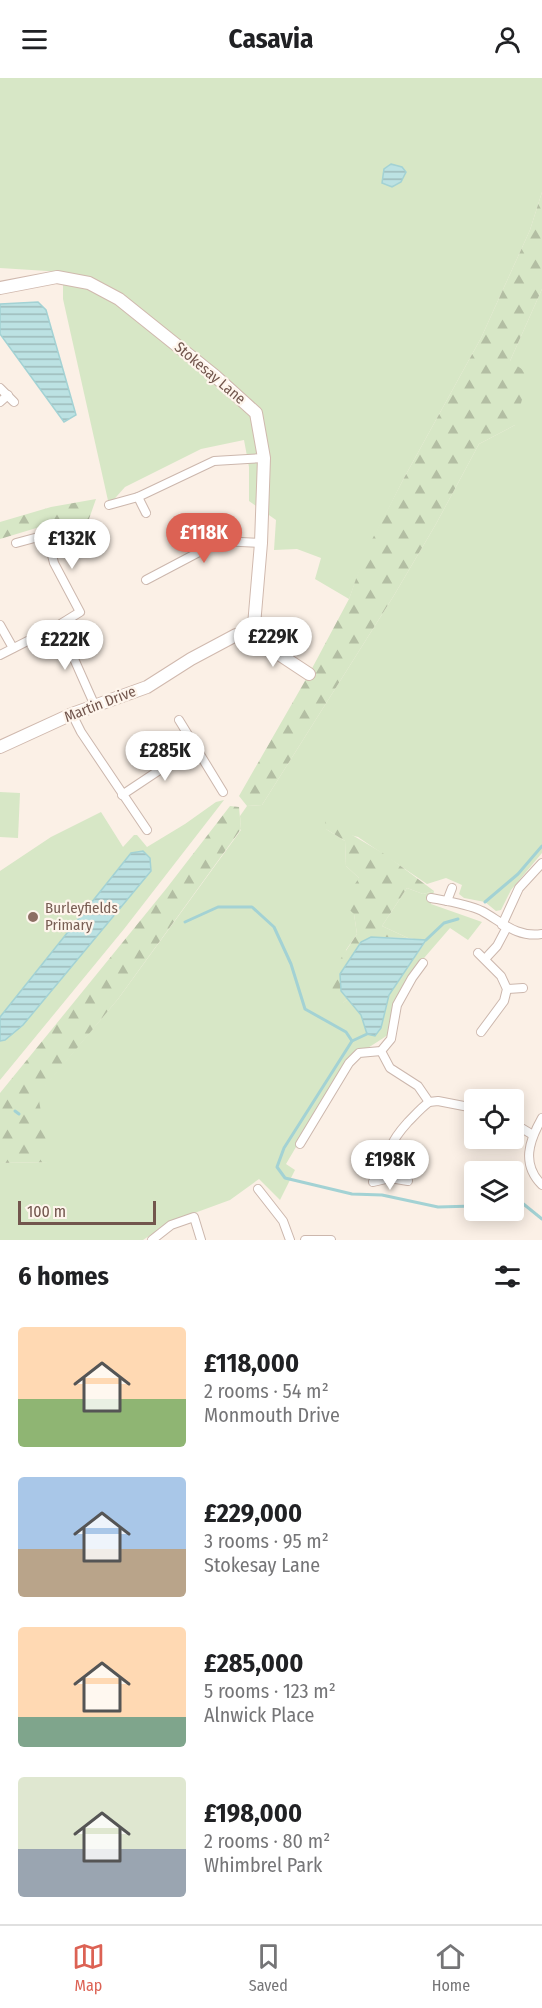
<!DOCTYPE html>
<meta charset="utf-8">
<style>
body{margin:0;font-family:"Fira Sans Condensed",sans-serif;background:#f6f6f6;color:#202124;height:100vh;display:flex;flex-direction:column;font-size:22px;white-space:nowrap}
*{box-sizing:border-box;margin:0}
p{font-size:20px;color:#757577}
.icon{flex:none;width:33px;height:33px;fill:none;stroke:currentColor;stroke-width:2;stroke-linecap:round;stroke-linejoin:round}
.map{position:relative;height:1162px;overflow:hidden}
.sheet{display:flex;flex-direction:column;background:#fff;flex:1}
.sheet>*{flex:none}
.tools{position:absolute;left:464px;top:1011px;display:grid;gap:12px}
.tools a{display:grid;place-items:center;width:60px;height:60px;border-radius:6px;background:#fff;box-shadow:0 3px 15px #0003;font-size:30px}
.scale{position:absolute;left:18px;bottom:15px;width:138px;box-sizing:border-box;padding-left:6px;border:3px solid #72564d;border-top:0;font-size:16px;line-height:21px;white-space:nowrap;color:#72564d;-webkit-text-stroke:4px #fef5ec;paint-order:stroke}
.price{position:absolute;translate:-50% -51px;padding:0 14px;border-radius:21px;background:#fff;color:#222;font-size:20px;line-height:39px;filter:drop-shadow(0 2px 3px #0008)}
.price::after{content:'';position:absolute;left:50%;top:36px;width:18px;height:14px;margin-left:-9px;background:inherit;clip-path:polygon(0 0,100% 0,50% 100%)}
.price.on{background:#dc6254;color:#fff}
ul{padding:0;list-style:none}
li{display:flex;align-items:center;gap:18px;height:150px;padding:0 18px}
li span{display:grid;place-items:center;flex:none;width:168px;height:120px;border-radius:6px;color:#555}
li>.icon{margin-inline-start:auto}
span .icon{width:72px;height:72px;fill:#fffc;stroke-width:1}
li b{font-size:26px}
h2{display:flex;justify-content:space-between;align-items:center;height:72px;padding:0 18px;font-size:26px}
header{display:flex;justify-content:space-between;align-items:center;height:78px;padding:0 18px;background:#fff;font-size:27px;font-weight:700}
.dock{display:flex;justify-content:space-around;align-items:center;height:84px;border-top:2px solid #e0e0e0;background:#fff;font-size:16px;color:#757577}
.dock a{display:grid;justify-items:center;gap:3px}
.dock .on{color:#dc6254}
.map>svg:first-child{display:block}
.green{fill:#d7e7c6}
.forest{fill:url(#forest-firs)}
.water{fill:url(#water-rules);stroke:#a3d2d4;stroke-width:1.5}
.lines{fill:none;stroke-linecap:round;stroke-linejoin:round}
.stream{stroke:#a3d2d4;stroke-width:3}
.street-casing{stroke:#ccb7ad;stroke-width:10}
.secondary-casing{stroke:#d0b9ae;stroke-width:14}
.street{stroke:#fff;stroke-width:8}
.secondary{stroke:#fff;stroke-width:12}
.education-dot{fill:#8d6e63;stroke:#fef5ec;stroke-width:2}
.labels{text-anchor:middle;stroke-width:4.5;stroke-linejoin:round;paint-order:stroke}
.street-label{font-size:15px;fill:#72564d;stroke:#fef5ec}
.education-label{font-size:15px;fill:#785e54;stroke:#fef5ec;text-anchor:start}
</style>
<header><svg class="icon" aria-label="menu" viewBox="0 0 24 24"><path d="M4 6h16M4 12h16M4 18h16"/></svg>Casavia<svg class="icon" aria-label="person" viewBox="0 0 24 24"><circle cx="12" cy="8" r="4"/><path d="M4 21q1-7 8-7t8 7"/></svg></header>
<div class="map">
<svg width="542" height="1162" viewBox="0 0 542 1162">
<defs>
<pattern id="forest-firs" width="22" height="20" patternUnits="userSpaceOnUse" patternTransform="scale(1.5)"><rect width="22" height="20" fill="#d7e7c6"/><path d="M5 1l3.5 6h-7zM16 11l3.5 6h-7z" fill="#b3bea3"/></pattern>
<pattern id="water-rules" width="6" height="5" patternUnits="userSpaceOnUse" patternTransform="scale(1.5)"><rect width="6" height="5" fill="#bce2e3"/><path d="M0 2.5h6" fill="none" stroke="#9dbaba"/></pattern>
</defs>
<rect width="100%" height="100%" fill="#fbf0e6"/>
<g class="green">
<polygon points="0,0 542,0 542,114 530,152 481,260 404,400 366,475 349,521 315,501 321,480 297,471 274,472 276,442 249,423 249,389 244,362 201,371 125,409 109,427 63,221 63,194 0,190"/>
<polygon points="542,211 542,775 511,812 501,832 496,833 485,824 464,820 459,816 462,807 446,800 427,806 358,759 326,751 345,763 346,788 359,800 354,836 357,856 346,872 343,925 348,921 361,937 367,956 381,950 389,917 426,863 408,860 382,848 407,810 423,816 434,813 431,826 482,844 468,862 450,850 418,887 393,926 388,957 346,984 286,1086 295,1092 280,1122 259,1101 230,1122 170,1144 143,1162 0,1162 0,1085 49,1084 37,1017 118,921 241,752 240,738 247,728 262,727 393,519 436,446 479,366 515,347 510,283"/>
<polygon points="0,714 20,715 18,760 0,759"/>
<polygon points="224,722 124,851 0,1002 0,963 5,962 23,947 150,793 0,939 0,793 51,759 101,734 123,769 134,757 137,757 147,769 185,746 216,724"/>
</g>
<g class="forest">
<polygon points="542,114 542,211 510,283 529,296 515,347 479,366 436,446 393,519 262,727 247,728 239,718 309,596 349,521 365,475 404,400 481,260 530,152"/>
<polygon points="96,421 89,441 43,448 0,461 0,444 51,429"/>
<polygon points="230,728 239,729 241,751 118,921 38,1017 50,1084 0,1085 0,1015 166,811"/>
<polygon points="325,741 386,777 434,813 423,816 407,810 382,848 408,860 371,859 341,913 348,921 342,926 332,910 334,891 357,856 354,836 342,825 359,800 346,788 345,763 326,751"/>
</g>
<g class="water">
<polygon points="391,86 402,89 406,94 401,104 392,109 382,105 384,91"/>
<polygon points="38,224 46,232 76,337 64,344 0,256 0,226"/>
<polygon points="143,773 150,780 151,793 23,947 5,962 0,963 0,939 131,775"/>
<polygon points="371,859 426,862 389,917 381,950 375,958 367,956 361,937 341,913 340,896 361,864"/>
</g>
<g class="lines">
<g class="stream">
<polyline points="485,824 518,796 542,768"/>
<polyline points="185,844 218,829 252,829 274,849 291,886 305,931 346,954 352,963"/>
<polyline points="426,862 444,845 458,841"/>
<polyline points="367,956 352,963 284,1070 277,1089 285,1100 352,1116 382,1117 438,1129 474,1128"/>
<polyline points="15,1033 19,1036"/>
<polyline points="513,1125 521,1124 542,1141"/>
</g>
<g class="street-casing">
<g id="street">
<polyline points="0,310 14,324"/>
<polyline points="0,324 8,317"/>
<polyline points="138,419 146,435"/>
<polyline points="109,427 138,419 214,383 264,380"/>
<polyline points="16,465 68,451"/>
<polyline points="146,502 220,463 261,465"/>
<polyline points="0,547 13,570"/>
<polyline points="59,547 95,628"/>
<polyline points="0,577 59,547 80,534 54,485 47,457"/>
<polyline points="72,636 81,654 147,752"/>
<polyline points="179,642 223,714"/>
<polyline points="122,717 194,669"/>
<path d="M431 820C447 823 467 826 482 833 502 844 517 860 542 856"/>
<polyline points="447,823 452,810"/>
<polyline points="502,847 519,810 542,785"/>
<polyline points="478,875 501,898 507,911 504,923 481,954"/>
<polyline points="485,881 497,868 507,849"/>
<polyline points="507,911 523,910"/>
<polyline points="381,973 390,990 418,1008 429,1024 438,1023 474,1030"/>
<path d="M542 1040C529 1063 521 1086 542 1107"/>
<polyline points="513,1045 533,1057"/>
<polyline points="300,1066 349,985 359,975 381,973 391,961 397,927 412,900 423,885"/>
<path d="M390 1100C386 1073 390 1064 408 1044 415 1037 421 1030 429 1024"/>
<polyline points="373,1104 390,1100 408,1103"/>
<polyline points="258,1111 283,1143 290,1162"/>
<polyline points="152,1162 171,1147 194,1139 201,1162"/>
<polyline points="305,1162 331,1162"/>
</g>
</g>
<g class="secondary-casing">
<g id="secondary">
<polyline points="0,210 57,199 89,205 119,221 215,298 256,335 264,380 261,465 253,559"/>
<polyline points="0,669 72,636 147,609 191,581 236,557 253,559 309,596"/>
</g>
</g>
<use href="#street" class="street"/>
<use href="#secondary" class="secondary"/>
</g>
<circle class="education-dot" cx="33" cy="839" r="6"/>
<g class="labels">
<g class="street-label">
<text transform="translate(210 295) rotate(40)" y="5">Stokesay Lane</text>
<text transform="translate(100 626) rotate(-21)" y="5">Martin Drive</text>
</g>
<g class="education-label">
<text x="45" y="835">Burleyfields<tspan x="45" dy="17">Primary</tspan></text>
</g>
</g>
</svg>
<div class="tools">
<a><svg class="icon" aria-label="locate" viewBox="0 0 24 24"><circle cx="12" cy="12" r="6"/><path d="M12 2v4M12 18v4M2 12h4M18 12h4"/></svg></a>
<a><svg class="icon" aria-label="layers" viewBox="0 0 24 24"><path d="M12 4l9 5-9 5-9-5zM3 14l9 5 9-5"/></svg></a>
</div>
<div class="scale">100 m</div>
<b class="price on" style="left:204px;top:486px">£118K</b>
<b class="price" style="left:72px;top:492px">£132K</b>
<b class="price" style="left:273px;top:590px">£229K</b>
<b class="price" style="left:65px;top:593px">£222K</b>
<b class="price" style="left:165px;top:704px">£285K</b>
<b class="price" style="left:390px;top:1113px">£198K</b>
</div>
<section class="sheet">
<h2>6 homes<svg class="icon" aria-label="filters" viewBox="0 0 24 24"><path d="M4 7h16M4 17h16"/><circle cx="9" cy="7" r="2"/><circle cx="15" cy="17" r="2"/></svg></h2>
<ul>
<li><span style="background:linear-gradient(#ffd9b3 60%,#8fb573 0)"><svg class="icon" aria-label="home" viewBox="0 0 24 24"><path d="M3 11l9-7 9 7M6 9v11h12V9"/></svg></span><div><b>£118,000</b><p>2 rooms · 54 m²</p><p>Monmouth Drive</p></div></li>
<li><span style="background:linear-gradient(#a9c7e8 60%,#b9a48a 0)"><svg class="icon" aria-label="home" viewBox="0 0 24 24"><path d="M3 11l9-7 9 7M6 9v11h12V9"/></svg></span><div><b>£229,000</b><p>3 rooms · 95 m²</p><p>Stokesay Lane</p></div></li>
<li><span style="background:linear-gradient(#ffd9b3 75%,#7fa58c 0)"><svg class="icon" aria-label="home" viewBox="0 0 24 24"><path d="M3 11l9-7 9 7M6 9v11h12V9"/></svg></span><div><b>£285,000</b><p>5 rooms · 123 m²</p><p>Alnwick Place</p></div></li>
<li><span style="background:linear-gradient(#dfe7d0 60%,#9aa5b1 0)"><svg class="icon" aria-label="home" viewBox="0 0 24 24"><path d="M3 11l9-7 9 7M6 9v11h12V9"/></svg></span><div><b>£198,000</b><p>2 rooms · 80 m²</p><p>Whimbrel Park</p></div></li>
</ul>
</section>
<nav class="dock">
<a class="on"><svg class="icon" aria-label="map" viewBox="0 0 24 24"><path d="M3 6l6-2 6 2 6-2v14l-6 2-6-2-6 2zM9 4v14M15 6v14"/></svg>Map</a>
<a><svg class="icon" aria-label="saved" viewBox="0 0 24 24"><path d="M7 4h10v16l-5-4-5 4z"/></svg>Saved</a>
<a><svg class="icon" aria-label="home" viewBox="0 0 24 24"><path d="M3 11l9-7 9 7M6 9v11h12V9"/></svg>Home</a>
</nav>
